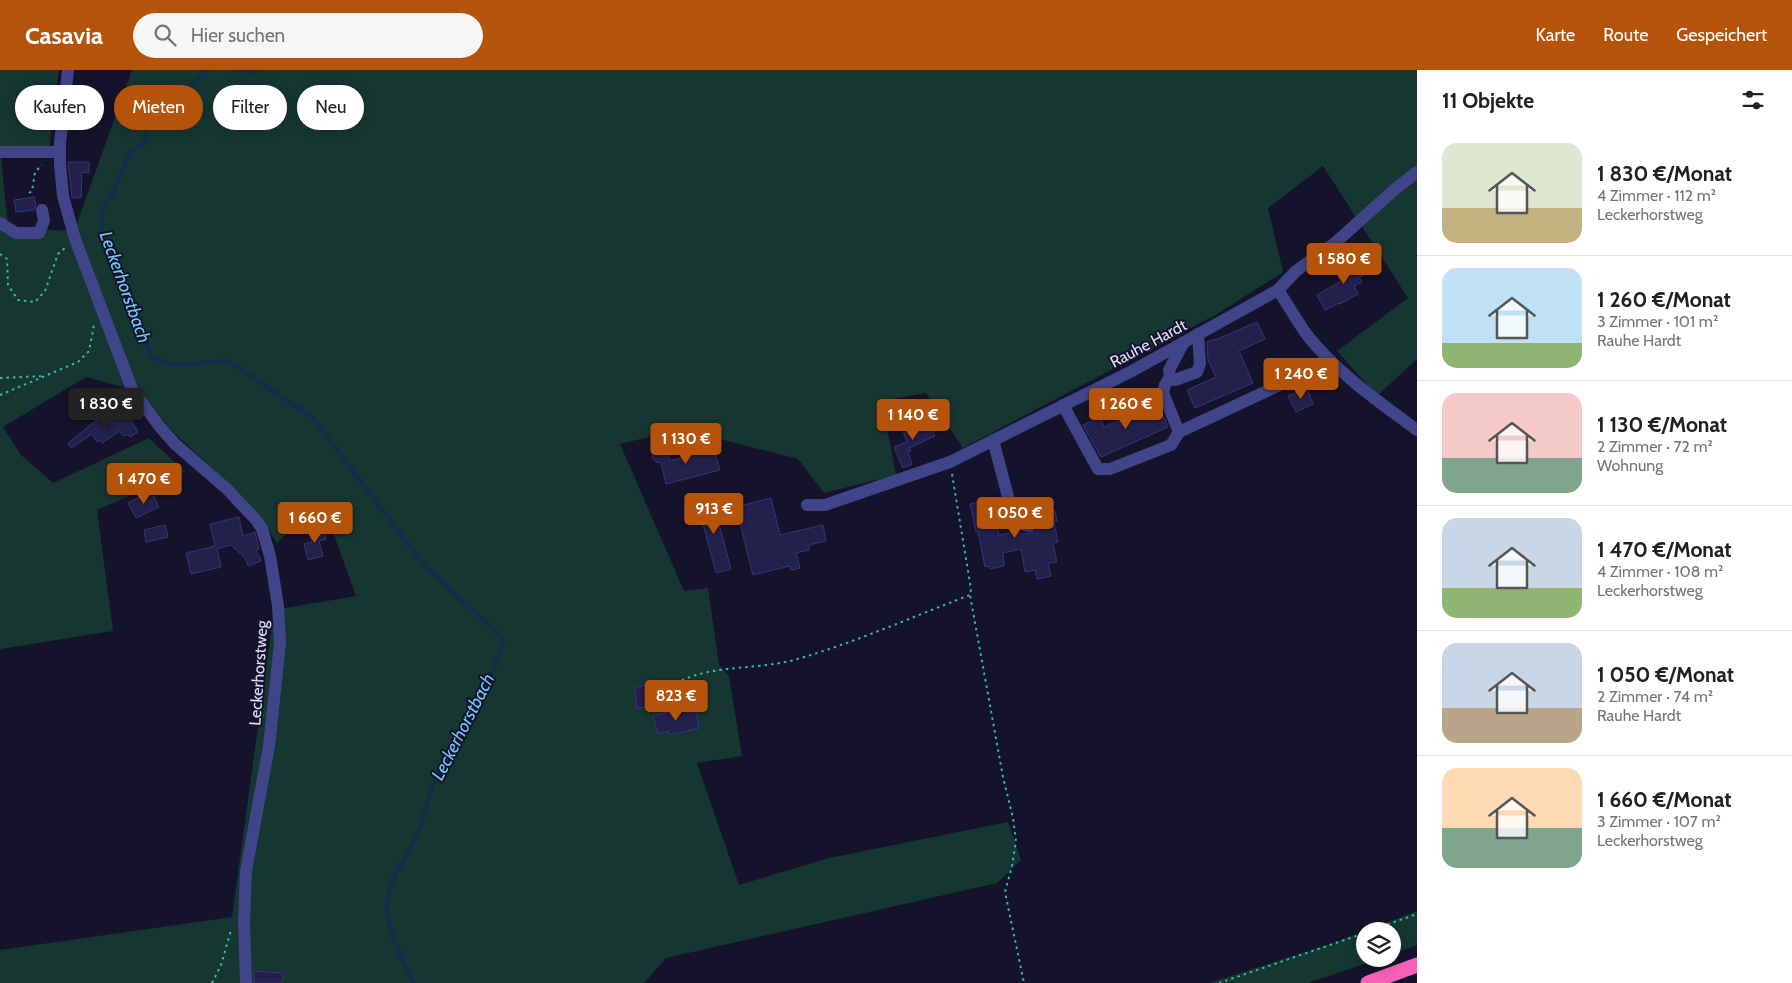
<!DOCTYPE html>
<html lang="de">
<meta charset="utf-8">
<style>
body{margin:0;font-family:Cabin,sans-serif;background:#f6f6f6;color:#202124;height:100vh;display:flex;flex-direction:column;font-size:19px;white-space:nowrap}
*{box-sizing:border-box;margin:0}
p{font-size:16px;color:#757577}
.icon{flex:none;width:28px;height:28px;fill:none;stroke:currentColor;stroke-width:2;stroke-linecap:round;stroke-linejoin:round}
.map{position:relative;flex:1;overflow:hidden}
.side{display:flex;flex-direction:column;background:#fff;width:375px}
.side>*{flex:none}
.top-card{position:absolute;left:15px;top:15px;width:475px;height:45px;display:flex;gap:10px}
.controls{position:absolute;left:1356px;top:852px;display:grid;gap:10px}
.controls a{display:grid;place-items:center;width:45px;height:45px;border-radius:50%;background:#fff;box-shadow:0 2px 12px #0003;font-size:25px}
.price{position:absolute;translate:-50% -42px;padding:0 11px;border-radius:5px;background:#b45309;color:#fff;font-size:16px;line-height:32px;filter:drop-shadow(0 1px 2px #0008)}
.price::after{content:'';position:absolute;left:50%;top:30px;width:15px;height:11px;margin-left:-8px;background:inherit;clip-path:polygon(0 0,100% 0,50% 100%)}
.price.active{background:#222;color:#fff}
ul{padding:0;list-style:none}
li{display:flex;align-items:center;gap:15px;height:125px;padding:0 25px}
li+li{border-top:1px solid #e0e0e0}
li span{display:grid;place-items:center;flex:none;width:140px;height:100px;border-radius:15px;color:#555}
li>.icon{margin-inline-start:auto}
span .icon{width:60px;height:60px;fill:#fffc;stroke-width:1}
li b{font-size:21px}
h2{display:flex;justify-content:space-between;align-items:center;height:60px;padding:0 25px;font-size:21px}
.tag{padding:0 18px;border-radius:22px;background:#fff;box-shadow:0 2px 12px #0003;font-size:18px;line-height:45px}
.tag.active{background:#b45309;color:#fff}
header{display:flex;align-items:center;gap:30px;box-sizing:border-box;height:70px;padding:0 25px;background:#b45309;color:#fff}
header strong{font-size:24px}
nav{display:flex;gap:28px;margin-inline-start:auto;font-size:18px}
.search{width:350px;height:45px;background:#f6f6f6;display:flex;align-items:center;gap:12px;box-sizing:border-box;padding:0 18px;border-radius:28px;color:#757577;font-size:19px}
main{display:flex;flex:1;min-height:0}
.map>svg:first-child{display:block}
.green{fill:#163631}
.lines{fill:none;stroke-linecap:round;stroke-linejoin:round}
.stream{stroke:#102d4e;stroke-width:4}
.building{fill:#24204c;stroke:#393377}
.path{stroke:#37baa4;stroke-width:2;stroke-dasharray:2.5 4;stroke-linecap:butt}
.minor{stroke:#404589;stroke-width:12}
.highway{stroke:#f860b9;stroke-width:15}
.labels{text-anchor:middle;stroke-width:4;stroke-linejoin:round;paint-order:stroke}
.street-label{font-size:16px;fill:#e0dffe;stroke:#15132c}
.water-label{font-size:18px;font-style:italic;fill:#72c9f9;stroke:#15132c}
</style>
<header>
<strong>Casavia</strong>
<div class="search"><svg class="icon" aria-label="search" viewBox="0 0 24 24"><circle cx="10" cy="10" r="6"/><path d="M15 15l6 6"/></svg>Hier suchen</div>
<nav><a>Karte</a><a>Route</a><a>Gespeichert</a></nav>
</header>
<main>
<div class="map">
<svg width="1417" height="913" viewBox="0 0 1417 913">
<rect width="100%" height="100%" fill="#15132c"/>
<g class="green">
<polygon points="0,0 59,0 48,87 1,87 8,157 69,161 126,318 86,307 3,357 21,385 53,413 149,368 185,402 97,440 113,561 0,579"/>
<polygon points="132,0 1417,0 1417,289 1377,326 1337,281 1408,228 1323,96 1268,138 1283,202 1219,243 963,378 926,323 882,331 896,405 824,423 798,389 681,359 620,374 684,521 708,518 719,595 729,606 742,686 697,693 739,815 829,788 1008,752 1021,790 997,813 666,888 644,913 0,913 0,880 232,847 274,540 356,526 326,443 293,458 277,473 261,449 240,424 170,359 136,314 76,156"/>
<polygon points="1417,841 1417,876 1415,876 1393,884 1392,861 1365,861 1365,889 1379,889 1308,913 1209,913 1330,874"/>
</g>
<g class="lines">
<g class="stream">
<path d="M209 0 165 36 148 56 144 74 130 83 112 124 101 144 103 168 151 287 170 295 229 291 313 348 425 497 490 556 503 570C491 620 459 662 436 707 427 725 426 747 417 765 405 791 385 811 387 842 389 866 404 891 414 913"/>
<polyline points="237,0 251,3 257,0"/>
</g>
</g>
<g class="building">
<polygon points="68,92 89,92 89,103 82,102 81,128 72,128"/>
<polygon points="34,127 36,135 34,140 16,142 14,130"/>
<polygon points="1356,185 1366,204 1359,207 1362,212 1354,216 1358,224 1340,234 1339,233 1325,240 1317,225 1341,211 1338,206 1348,201 1342,193"/>
<polygon points="1257,252 1265,269 1239,281 1253,313 1195,338 1187,320 1216,307 1208,290 1207,272 1215,269 1215,270"/>
<polygon points="1307,318 1313,334 1296,342 1288,326"/>
<polygon points="1158,333 1168,357 1101,387 1083,355 1100,347 1104,357"/>
<polygon points="128,345 138,362 130,367 128,364 125,366 122,365 120,361 102,373 101,370 97,372 92,364 71,378 68,373 99,348 104,356 118,347 120,350"/>
<polygon points="929,351 935,366 909,378 911,381 908,382 912,394 903,398 894,377 907,372 903,361"/>
<polygon points="657,376 666,379 670,391 714,379 720,400 666,414 661,393 656,392 652,387 652,381"/>
<polygon points="151,421 159,437 136,448 128,433"/>
<polygon points="712,427 731,499 716,503 697,431"/>
<polygon points="771,428 780,465 823,455 826,471 809,475 809,480 796,483 800,498 791,500 790,496 753,505 736,437"/>
<polygon points="1000,428 1004,442 995,444 999,465 1018,462 1021,464 1033,463 1038,460 1035,445 1055,441 1057,451 1054,452 1058,472 1053,473 1057,492 1048,493 1051,506 1037,509 1035,500 1025,502 1021,479 1003,483 1004,495 1003,496 990,499 988,496 985,497 978,461 976,462 970,434"/>
<polygon points="239,447 243,466 255,462 259,479 256,480 261,491 248,496 245,488 231,475 217,479 221,497 191,504 186,483 215,476 210,454"/>
<polygon points="165,455 168,467 146,472 144,460"/>
<polygon points="324,458 326,469 319,471 323,486 308,490 304,474 312,472 309,462"/>
<polygon points="645,615 647,637 637,638 634,617"/>
<polygon points="686,638 688,644 696,642 699,658 678,663 669,664 669,661 658,664 653,646"/>
<polygon points="254,901 283,903 282,913 254,913"/>
</g>
<g class="lines">
<g class="path">
<polyline points="29,123 32,121 35,102 42,95"/>
<polyline points="0,184 7,189 8,215 18,230 35,232 45,221 58,184 66,177"/>
<polyline points="0,308 45,306"/>
<polyline points="0,325 78,292 89,281 94,255"/>
<polyline points="952,404 971,519 970,525 1003,707 1013,748 1016,771 1012,796 1005,822 1024,913"/>
<path d="M666 628 668 618C705 593 752 601 794 590 854 573 912 547 970 525"/>
<polyline points="1369,861 1417,844"/>
<polyline points="212,913 221,895 231,860"/>
<polyline points="1219,913 1365,863"/>
</g>
<g class="minor">
<polyline points="68,0 60,73 60,94 63,126 75,169 132,319 160,357 175,374 227,419 257,451 262,459 270,486 278,536 280,573 269,676 246,801 244,852 246,913"/>
<polyline points="0,82 60,82"/>
<polyline points="0,153 16,163 39,163 44,151 42,140"/>
<path d="M1278 220C1288 235 1297 251 1307 265 1337 303 1379 332 1417 360"/>
<polyline points="1184,272 1169,300 1170,307 1175,310 1197,302 1200,294 1198,264"/>
<polyline points="1170,307 1165,315 1163,323 1179,362"/>
<polyline points="1063,335 1098,399 1110,399 1171,375 1179,362 1331,291"/>
<polyline points="993,370 1015,453 1030,456"/>
<polyline points="807,435 825,435 950,392 1132,301 1278,220 1296,201 1335,173 1394,120 1417,102"/>
</g>
<polyline class="highway" points="1368,913 1417,895"/>
</g>
<g class="labels">
<g class="street-label">
<text transform="translate(1148 273) rotate(-28)" y="6">Rauhe Hardt</text>
<text transform="translate(258 603) rotate(-86)" y="6">Leckerhorstweg</text>
</g>
<g class="water-label">
<text transform="translate(125 217) rotate(70)" y="6">Leckerhorstbach</text>
<text transform="translate(463 657) rotate(-63)" y="6">Leckerhorstbach</text>
</g>
</g>
</svg>
<div class="controls">
<a><svg class="icon" aria-label="layers" viewBox="0 0 24 24"><path d="M12 4l9 5-9 5-9-5zM3 14l9 5 9-5"/></svg></a>
</div>
<b class="price" style="left:1344px;top:215px">1 580 €</b>
<b class="price" style="left:1301px;top:330px">1 240 €</b>
<b class="price active" style="left:106px;top:360px">1 830 €</b>
<b class="price" style="left:1126px;top:360px">1 260 €</b>
<b class="price" style="left:913px;top:371px">1 140 €</b>
<b class="price" style="left:686px;top:395px">1 130 €</b>
<b class="price" style="left:144px;top:435px">1 470 €</b>
<b class="price" style="left:714px;top:465px">913 €</b>
<b class="price" style="left:1015px;top:469px">1 050 €</b>
<b class="price" style="left:315px;top:474px">1 660 €</b>
<b class="price" style="left:676px;top:652px">823 €</b>
<div class="top-card">
<a class="tag">Kaufen</a>
<a class="tag active">Mieten</a>
<a class="tag">Filter</a>
<a class="tag">Neu</a>
</div>
</div>
<section class="side">
<h2>11 Objekte<svg class="icon" aria-label="filters" viewBox="0 0 24 24"><path d="M4 7h16M4 17h16"/><circle cx="9" cy="7" r="2"/><circle cx="15" cy="17" r="2"/></svg></h2>
<ul>
<li><span style="background:linear-gradient(#dfe7d0 65%,#c2b280 0)"><svg class="icon" aria-label="home" viewBox="0 0 24 24"><path d="M3 11l9-7 9 7M6 9v11h12V9"/></svg></span><div><b>1 830 €/Monat</b><p>4 Zimmer · 112 m²</p><p>Leckerhorstweg</p></div></li>
<li><span style="background:linear-gradient(#bfe0f5 75%,#8fb573 0)"><svg class="icon" aria-label="home" viewBox="0 0 24 24"><path d="M3 11l9-7 9 7M6 9v11h12V9"/></svg></span><div><b>1 260 €/Monat</b><p>3 Zimmer · 101 m²</p><p>Rauhe Hardt</p></div></li>
<li><span style="background:linear-gradient(#f6c9c9 65%,#7fa58c 0)"><svg class="icon" aria-label="home" viewBox="0 0 24 24"><path d="M3 11l9-7 9 7M6 9v11h12V9"/></svg></span><div><b>1 130 €/Monat</b><p>2 Zimmer · 72 m²</p><p>Wohnung</p></div></li>
<li><span style="background:linear-gradient(#c9d6e8 70%,#8fb573 0)"><svg class="icon" aria-label="home" viewBox="0 0 24 24"><path d="M3 11l9-7 9 7M6 9v11h12V9"/></svg></span><div><b>1 470 €/Monat</b><p>4 Zimmer · 108 m²</p><p>Leckerhorstweg</p></div></li>
<li><span style="background:linear-gradient(#c9d6e8 65%,#b9a48a 0)"><svg class="icon" aria-label="home" viewBox="0 0 24 24"><path d="M3 11l9-7 9 7M6 9v11h12V9"/></svg></span><div><b>1 050 €/Monat</b><p>2 Zimmer · 74 m²</p><p>Rauhe Hardt</p></div></li>
<li><span style="background:linear-gradient(#ffd9b3 60%,#7fa58c 0)"><svg class="icon" aria-label="home" viewBox="0 0 24 24"><path d="M3 11l9-7 9 7M6 9v11h12V9"/></svg></span><div><b>1 660 €/Monat</b><p>3 Zimmer · 107 m²</p><p>Leckerhorstweg</p></div></li>
</ul>
</section>
</main>
